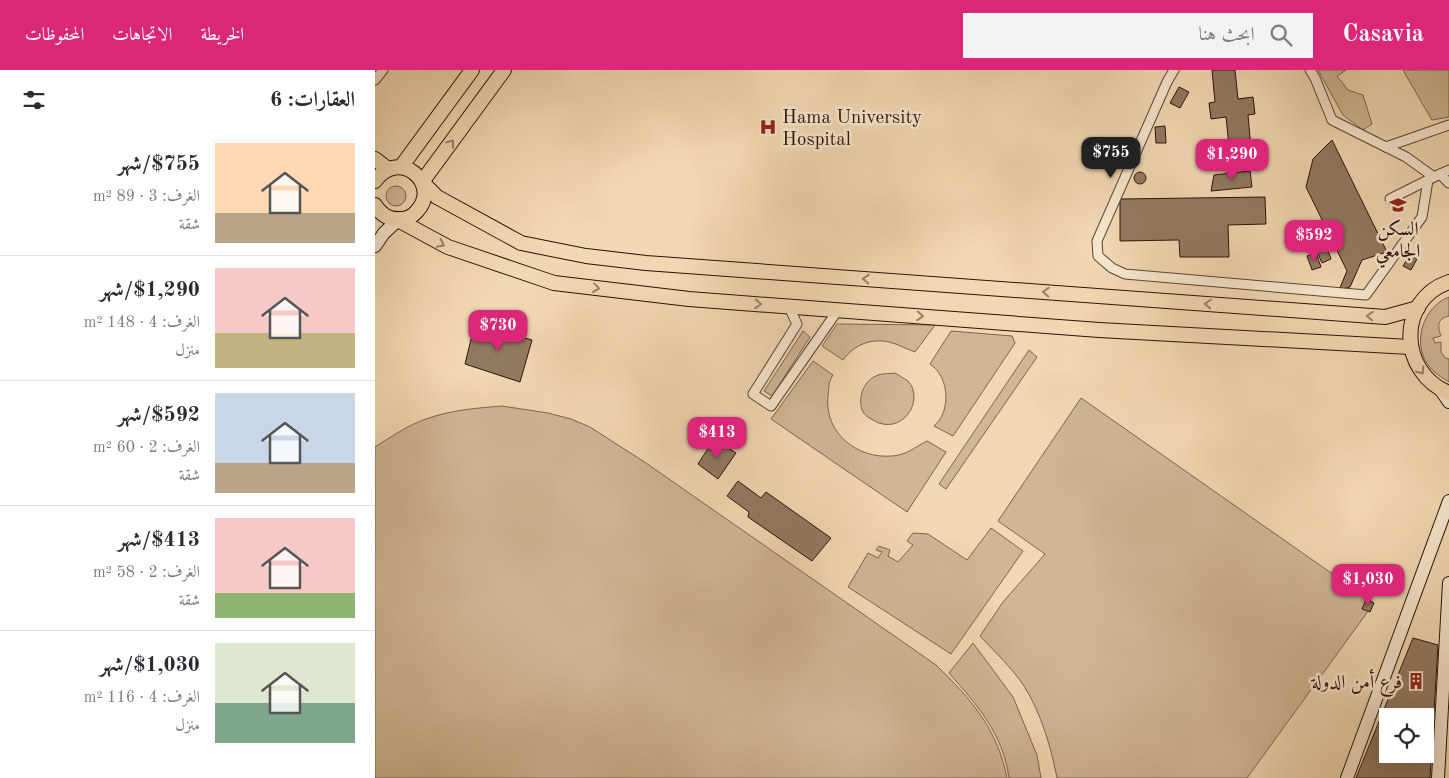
<!DOCTYPE html>
<html lang="ar">
<meta charset="utf-8">
<style>
body{margin:0;font-family:"Old Standard TT",Amiri,serif;background:#f2f2f3;color:#2b2b33;direction:rtl;height:100vh;display:flex;flex-direction:column;font-size:19px;white-space:nowrap}
*{box-sizing:border-box;margin:0}
p{font-size:16px;color:#7c7c81}
.icon{flex:none;width:28px;height:28px;fill:none;stroke:currentColor;stroke-width:2;stroke-linecap:round;stroke-linejoin:round}
.map{position:relative;flex:1;overflow:hidden;direction:ltr}
.sheet{display:flex;flex-direction:column;background:#fff;width:375px}
.sheet>*{flex:none}
.fabs{position:absolute;left:1004px;top:638px;display:grid;gap:10px}
.fabs a{display:grid;place-items:center;width:55px;height:55px;border-radius:0px;background:#fff;box-shadow:0 5px 20px #0002;font-size:25px}
.price{position:absolute;translate:-50% -42px;padding:0 11px;border-radius:10px;background:#db2777;color:#fff;font-size:16px;line-height:32px;filter:drop-shadow(0 1px 2px #0008)}
.price::after{content:'';position:absolute;left:50%;top:30px;width:15px;height:11px;margin-left:-8px;background:inherit;clip-path:polygon(0 0,100% 0,50% 100%)}
.price.on{background:#222;color:#fff}
ul{padding:0;list-style:none}
li{display:flex;align-items:center;gap:15px;height:125px;padding:0 20px}
li+li{border-top:1px solid #e1e1e2}
li span{display:grid;place-items:center;flex:none;width:140px;height:100px;border-radius:0px;color:#555}
li>.icon{margin-inline-start:auto}
span .icon{width:60px;height:60px;fill:#fffc;stroke-width:1}
li b{font-size:21px}
h2{display:flex;justify-content:space-between;align-items:center;height:60px;padding:0 20px;font-size:21px}
header{display:flex;align-items:center;gap:30px;box-sizing:border-box;height:70px;padding:0 25px;background:#db2777;color:#fff}
header strong{font-size:24px}
nav{display:flex;gap:28px;margin-inline-start:auto;font-size:18px}
.search{width:350px;height:45px;background:#f2f2f3;display:flex;align-items:center;gap:12px;box-sizing:border-box;padding:0 18px;border-radius:0px;color:#7c7c81;font-size:19px}
main{display:flex;flex:1;min-height:0}
.map>svg:first-child{display:block}
.green{fill:#cfb695;stroke:#7c6450}
.building{fill:#917961;stroke:#2a130a;fill-rule:evenodd}
.lines{fill:none;stroke-linecap:round;stroke-linejoin:round}
.minor-casing{stroke:#5c4434;stroke-width:11}
.secondary-casing{stroke:#2a130a;stroke-width:14}
.primary-casing{stroke:#2a130a;stroke-width:16}
.minor{stroke:#f6e5cd;stroke-width:9}
.secondary{stroke:#f6e5cd;stroke-width:12}
.primary{stroke:#f1d7b2;stroke-width:14}
.oneway{stroke:#977f66}
.labels{text-anchor:middle;stroke-width:5;stroke-linejoin:round;paint-order:stroke}
.poi-label{font-size:19px;fill:#2a130a;stroke:#f6e5cd;text-anchor:start}
</style>
<header>
<strong>Casavia</strong>
<div class="search"><svg class="icon" aria-label="search" viewBox="0 0 24 24"><circle cx="10" cy="10" r="6"/><path d="M15 15l6 6"/></svg>ابحث هنا</div>
<nav><a>الخريطة</a><a>الاتجاهات</a><a>المحفوظات</a></nav>
</header>
<main>
<div class="map">
<svg width="1074" height="708" viewBox="0 0 1074 708">
<rect width="100%" height="100%" fill="#f1d7b2"/>
<filter id="stains"><feTurbulence type="fractalNoise" baseFrequency=".004" numOctaves="4"/><feColorMatrix values="0 0 0 0 .2 0 0 0 0 .09 0 0 0 0 .02 0 0 0 .5 -.17"/></filter>
<radialGradient id="worn" r=".72"><stop offset=".6" stop-color="#630" stop-opacity="0"/><stop offset="1" stop-color="#630" stop-opacity=".3"/></radialGradient>
<g class="green">
<polygon points="943,0 971,0 962,6 973,20 988,25 997,54 988,60 968,45"/>
<polygon points="1028,0 1074,0 1074,47 1057,50"/>
<circle cx="21" cy="126" r="10"/>
<path d="M1074 227V246C1061 249 1063 257 1066 266L1058 268 1060 273 1066 272V282L1070 288 1074 289V312C1066 307 1059 303 1053 295 1037 272 1048 237 1074 227Z"/>
<path d="M462 254 560 255 540 282C531 279 523 274 514 272 495 268 479 275 468 290L447 276Z"/>
<polygon points="428,261 435,267 397,326 389,321"/>
<path d="M576 261 637 266 640 273 578 366 559 356C576 342 575 307 555 294Z"/>
<polygon points="654,280 662,287 571,419 564,414"/>
<path d="M438 291 458 305C453 312 454 318 453 326 449 363 482 389 517 386 532 385 540 377 552 371L571 382 532 442 396 349Z"/>
<path d="M520 303C524 306 529 308 533 311 549 328 531 362 504 353 498 350 491 347 488 342 482 330 488 311 501 306 506 303 514 304 520 303Z"/>
<path d="M706 328 999 533 872 708H682C676 677 666 643 649 616 637 598 620 582 605 566L628 532 670 484 623 451Z"/>
<path d="M127 336 173 343 196 349 215 357 271 393 561 595C596 629 622 658 632 708H0V377C16 367 33 355 51 349 76 340 102 338 127 336Z"/>
<polygon points="616,458 648,481 576,584 473,517 493,483 503,488 507,482 501,480 504,476 515,480 513,486 523,492 538,475 532,471 538,463 553,464 592,490"/>
<path d="M598 573 638 627 662 685 666 708H634C628 664 603 636 574 603Z"/>
</g>
<g class="building">
<polygon points="837,0 860,0 863,29 878,27 880,44 873,45 878,100 856,95 851,47 836,49 834,33 840,32"/>
<polygon points="804,17 814,22 805,38 795,33"/>
<polygon points="790,56 791,73 781,73 780,57"/>
<polygon points="957,70 1012,182 987,190 975,217 964,220 972,201 931,117 938,89"/>
<polygon points="875,101 877,117 836,121 839,105"/>
<circle cx="765" cy="108" r="6"/>
<polygon points="890,127 891,154 853,155 854,187 805,187 804,170 745,171 745,129"/>
<polygon points="952,178 956,189 947,193 942,182"/>
<polygon points="941,183 946,197 937,200 932,186"/>
<polygon points="1035,185 1042,189 1036,200 1028,196"/>
<polygon points="100,253 157,270 145,312 90,294"/>
<polygon points="339,369 361,383 343,409 323,394"/>
<polygon points="363,411 386,428 391,422 456,468 437,491 373,447 374,442 352,426"/>
<polygon points="991,530 999,533 995,542 987,539"/>
<path d="M1038 568 1063 575 1055 708H981ZM1012 646H1050V684H1012Z"/>
</g>
<g class="lines">
<g class="minor-casing">
<g id="minor">
<polyline points="799,0 792,12 722,171 723,186 737,198 750,204 991,225 1047,147 1053,110"/>
<polyline points="935,0 940,8 957,50 1031,87 1059,107"/>
<polyline points="0,10 8,0"/>
<polyline points="1011,77 1074,55"/>
<polyline points="1074,100 1065,104 1074,113"/>
<polyline points="1015,129 1065,104"/>
<polyline points="414,237 422,254 378,324 396,336 463,240"/>
</g>
</g>
<g class="secondary-casing">
<g id="secondary">
<polyline points="0,176 9,163 23,150"/>
<polyline points="1065,319 1074,332"/>
<polyline points="972,708 1074,431"/>
<polyline points="1063,708 1074,513"/>
</g>
</g>
<g class="primary-casing">
<g id="primary">
<polyline points="129,0 47,112 62,127 146,173 211,186 271,193 1010,247 1043,238"/>
<polyline points="0,89 13,99"/>
<polyline points="26,97 97,0"/>
<path d="M0 111C24 77 67 114 42 141 38 146 32 149 26 149 15 150 6 145 0 135"/>
<polyline points="23,150 73,177 179,213 314,229 724,260 1035,277"/>
<path d="M1074 212C1021 230 1024 303 1074 323"/>
</g>
</g>
<use href="#minor" class="minor"/>
<use href="#secondary" class="secondary"/>
<use href="#primary" class="primary"/>
</g>
<defs><path id="oneway-chevron" d="M-2-3.5L2.5 0L-2 3.5" fill="none" stroke-width="1.6" stroke-linecap="round" stroke-linejoin="round" transform="scale(1.25)"/></defs>
<g class="oneway">
<use href="#oneway-chevron" transform="translate(76 73) rotate(-53)"/>
<use href="#oneway-chevron" transform="translate(66 174) rotate(26)"/>
<use href="#oneway-chevron" transform="translate(491 209) rotate(-176)"/>
<use href="#oneway-chevron" transform="translate(221 218) rotate(7)"/>
<use href="#oneway-chevron" transform="translate(671 222) rotate(-176)"/>
<use href="#oneway-chevron" transform="translate(383 234) rotate(4)"/>
<use href="#oneway-chevron" transform="translate(833 234) rotate(-176)"/>
<use href="#oneway-chevron" transform="translate(545 246) rotate(4)"/>
<use href="#oneway-chevron" transform="translate(995 246) rotate(-176)"/>
<use href="#oneway-chevron" transform="translate(1046 301) rotate(55)"/>
</g>
<defs>
<g id="hospital-bare" transform="scale(1.35)"><path d="M-5-5h3v3.5h4V-5h3V5h-3V1.5h-4V5h-3Z" fill="#8f2418" stroke="#f6e5cd" stroke-width="2.5" paint-order="stroke"/></g>
<g id="university-bare" transform="scale(1.35)"><path d="M0-5L7-2L0 1L-7-2ZM-4 1L0 2.5L4 1V4Q0 6-4 4Z" fill="#8f2418" stroke="#f6e5cd" stroke-width="2.5" paint-order="stroke"/></g>
<g id="building-bare" transform="scale(1.35)"><path d="M-4-6H4V6H1V3H-1V6H-4ZM-2.5-4.3h1.7v1.8h-1.7ZM.8-4.3h1.7v1.8H.8ZM-2.5-1h1.7V.8h-1.7ZM.8-1h1.7V.8H.8Z" fill="#8f2418" stroke="#f6e5cd" stroke-width="2.5" paint-order="stroke"/></g>
</defs>
<g fill-rule="evenodd">
<use href="#hospital-bare" x="393" y="57"/>
<use href="#university-bare" x="1023" y="135"/>
<use href="#building-bare" x="1041" y="611"/>
</g>
<g class="labels">
<g class="poi-label">
<text x="407" y="53">Hama University<tspan x="407" dy="22">Hospital</tspan></text>
<text x="1023" y="165" text-anchor="middle">السكن<tspan x="1023" dy="22">الجامعي</tspan></text>
<text x="1027" y="618" text-anchor="end">فرع أمن الدولة</text>
</g>
</g>
<rect width="100%" height="100%" filter="url(#stains)"/>
<rect width="100%" height="100%" fill="url(#worn)"/>
</svg>
<div class="fabs">
<a><svg class="icon" aria-label="locate" viewBox="0 0 24 24"><circle cx="12" cy="12" r="6"/><path d="M12 2v4M12 18v4M2 12h4M18 12h4"/></svg></a>
</div>
<b class="price on" style="left:736px;top:109px">$755</b>
<b class="price" style="left:857px;top:111px">$1,290</b>
<b class="price" style="left:939px;top:192px">$592</b>
<b class="price" style="left:123px;top:282px">$730</b>
<b class="price" style="left:342px;top:389px">$413</b>
<b class="price" style="left:993px;top:536px">$1,030</b>
</div>
<section class="sheet">
<h2>العقارات: 6<svg class="icon" aria-label="filters" viewBox="0 0 24 24"><path d="M4 7h16M4 17h16"/><circle cx="9" cy="7" r="2"/><circle cx="15" cy="17" r="2"/></svg></h2>
<ul>
<li><span style="background:linear-gradient(#ffd9b3 70%,#b9a48a 0)"><svg class="icon" aria-label="home" viewBox="0 0 24 24"><path d="M3 11l9-7 9 7M6 9v11h12V9"/></svg></span><div><b>$755/شهر</b><p>الغرف: 3 · 89 m²</p><p>شقة</p></div></li>
<li><span style="background:linear-gradient(#f6c9c9 65%,#c2b280 0)"><svg class="icon" aria-label="home" viewBox="0 0 24 24"><path d="M3 11l9-7 9 7M6 9v11h12V9"/></svg></span><div><b>$1,290/شهر</b><p>الغرف: 4 · 148 m²</p><p>منزل</p></div></li>
<li><span style="background:linear-gradient(#c9d6e8 70%,#b9a48a 0)"><svg class="icon" aria-label="home" viewBox="0 0 24 24"><path d="M3 11l9-7 9 7M6 9v11h12V9"/></svg></span><div><b>$592/شهر</b><p>الغرف: 2 · 60 m²</p><p>شقة</p></div></li>
<li><span style="background:linear-gradient(#f6c9c9 75%,#8fb573 0)"><svg class="icon" aria-label="home" viewBox="0 0 24 24"><path d="M3 11l9-7 9 7M6 9v11h12V9"/></svg></span><div><b>$413/شهر</b><p>الغرف: 2 · 58 m²</p><p>شقة</p></div></li>
<li><span style="background:linear-gradient(#dfe7d0 60%,#7fa58c 0)"><svg class="icon" aria-label="home" viewBox="0 0 24 24"><path d="M3 11l9-7 9 7M6 9v11h12V9"/></svg></span><div><b>$1,030/شهر</b><p>الغرف: 4 · 116 m²</p><p>منزل</p></div></li>
</ul>
</section>
</main>
